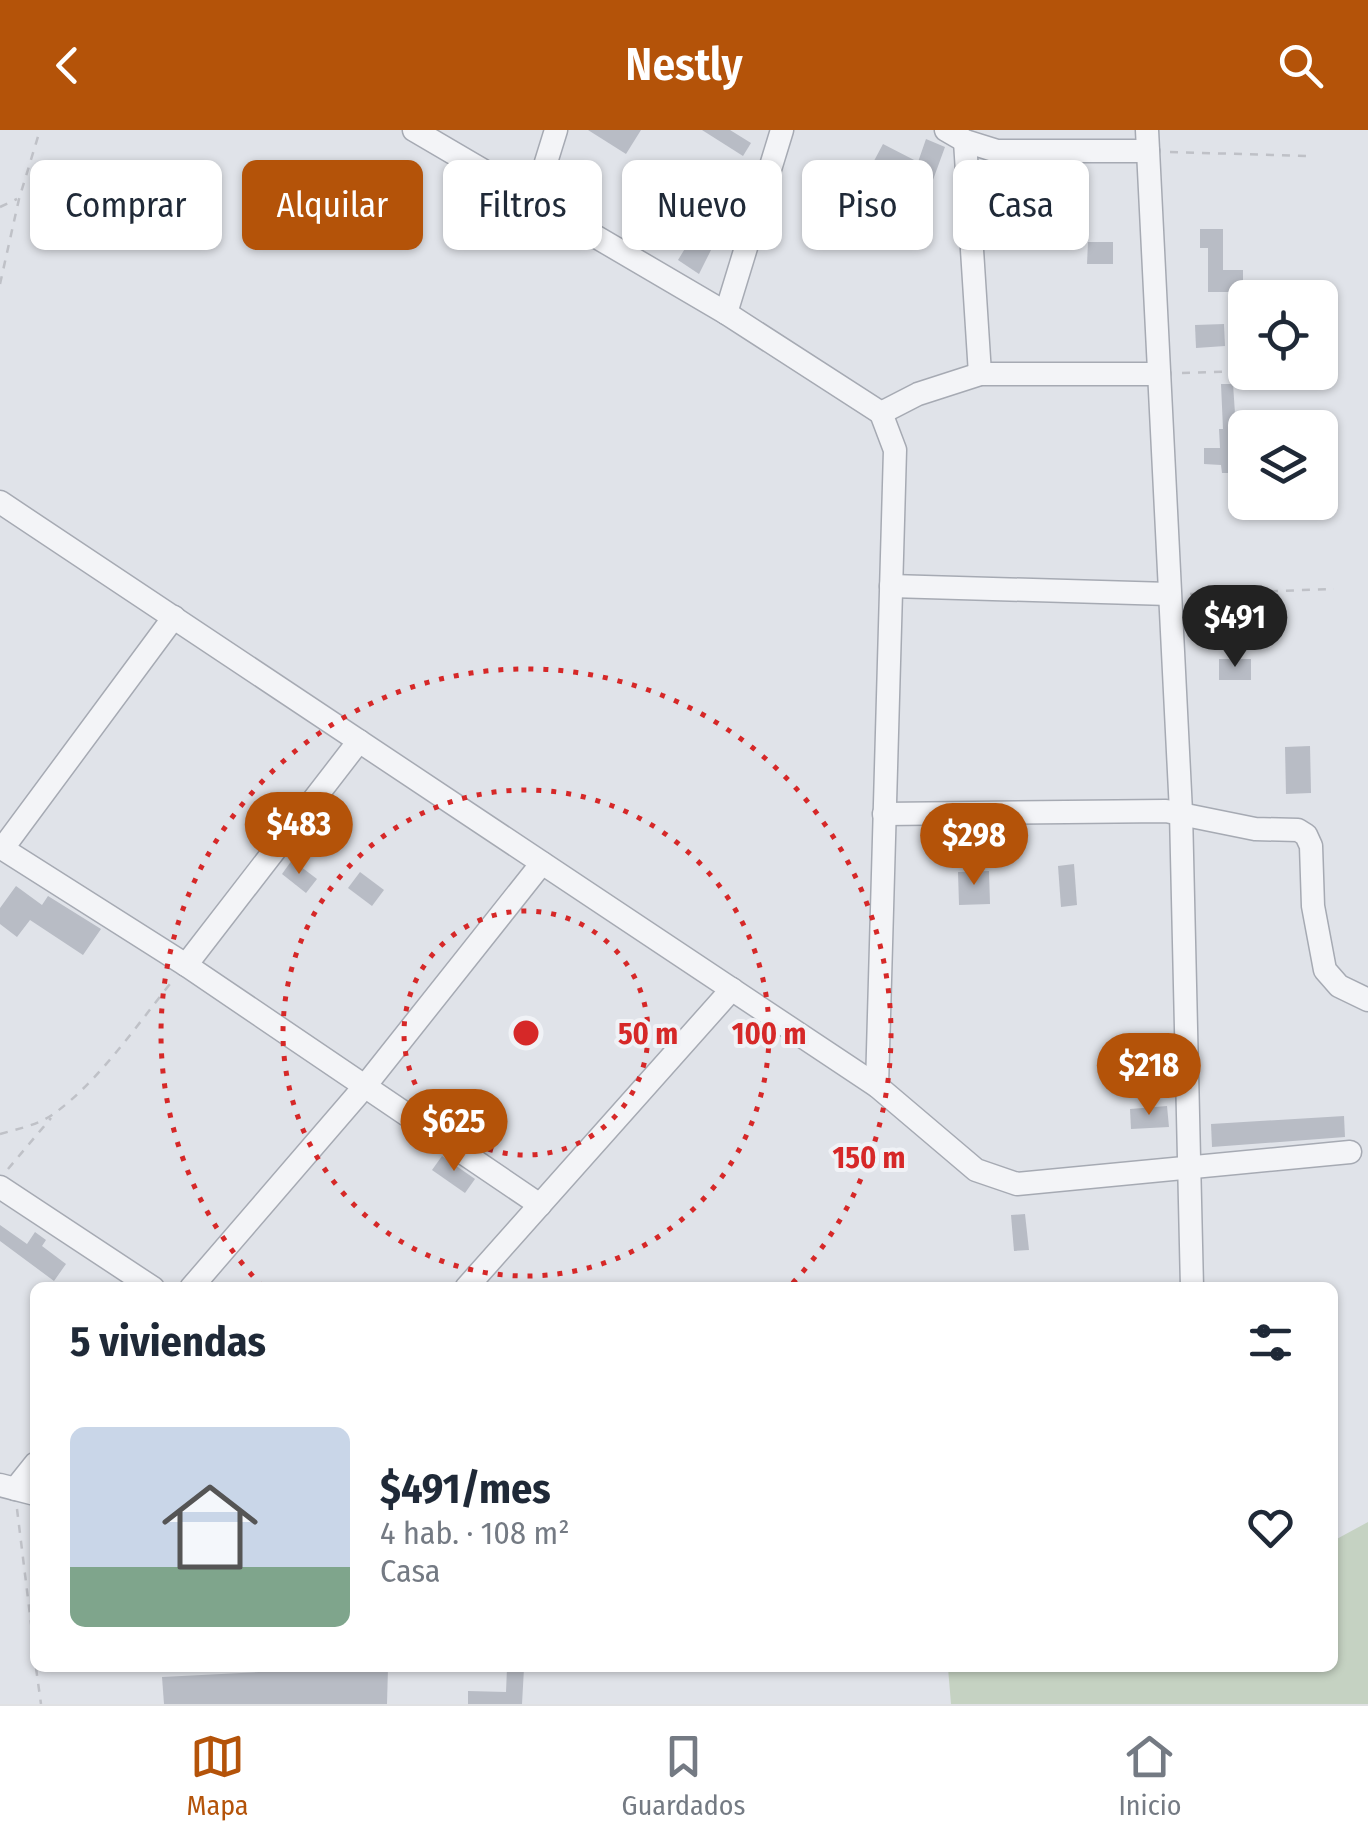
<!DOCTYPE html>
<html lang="es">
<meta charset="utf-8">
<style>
body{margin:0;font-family:"Fira Sans Condensed",sans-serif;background:#f2f2f3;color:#1f2937;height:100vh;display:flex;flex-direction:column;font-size:38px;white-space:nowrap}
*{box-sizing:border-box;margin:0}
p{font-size:32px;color:#747a83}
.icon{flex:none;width:55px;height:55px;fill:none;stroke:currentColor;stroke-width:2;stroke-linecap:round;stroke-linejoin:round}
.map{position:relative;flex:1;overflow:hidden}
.details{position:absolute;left:30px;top:1152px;width:1308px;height:390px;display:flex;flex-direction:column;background:#fff;border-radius:15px;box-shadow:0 2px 8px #0004}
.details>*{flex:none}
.guide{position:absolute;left:30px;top:30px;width:1310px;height:90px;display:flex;gap:20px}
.controls{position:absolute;left:1228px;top:150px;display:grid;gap:20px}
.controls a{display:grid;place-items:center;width:110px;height:110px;border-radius:15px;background:#fff;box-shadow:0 2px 8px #0004;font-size:50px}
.price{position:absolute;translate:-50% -85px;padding:0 22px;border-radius:35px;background:#b45309;color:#fff;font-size:32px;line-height:65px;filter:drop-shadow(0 2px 5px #0008)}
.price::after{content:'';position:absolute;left:50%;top:60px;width:30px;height:22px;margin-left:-15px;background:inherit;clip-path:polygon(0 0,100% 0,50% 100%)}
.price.on{background:#222;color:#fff}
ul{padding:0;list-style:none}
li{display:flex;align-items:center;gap:30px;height:250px;padding:0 40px}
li+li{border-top:2px solid #e0e1e3}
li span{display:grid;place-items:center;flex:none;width:280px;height:200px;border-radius:15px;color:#555}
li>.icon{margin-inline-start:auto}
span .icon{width:120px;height:120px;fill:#fffc;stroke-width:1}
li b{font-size:42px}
h2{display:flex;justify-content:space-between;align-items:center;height:120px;padding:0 40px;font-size:42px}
.chip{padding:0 35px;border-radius:15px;background:#fff;box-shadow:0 2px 8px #0004;font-size:35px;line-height:90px}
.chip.on{background:#b45309;color:#fff}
header{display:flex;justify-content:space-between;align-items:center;height:130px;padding:0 40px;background:#b45309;color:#fff;font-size:45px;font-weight:600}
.dock{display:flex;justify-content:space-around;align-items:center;height:140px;border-top:2px solid #e0e1e3;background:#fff;font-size:28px;color:#747a83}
.dock a{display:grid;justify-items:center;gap:5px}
.dock .on{color:#b45309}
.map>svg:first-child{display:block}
.green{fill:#c5d2c2}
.building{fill:#b8bcc5}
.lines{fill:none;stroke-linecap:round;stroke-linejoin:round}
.minor-casing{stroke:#a6aab3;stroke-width:25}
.path{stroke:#bfc1c7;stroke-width:2.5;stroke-dasharray:8 8;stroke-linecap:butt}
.minor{stroke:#f3f4f7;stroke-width:22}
.ring{fill:none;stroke:#d62828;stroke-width:5;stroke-dasharray:5 10}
.centre{fill:#d62828;stroke:#f0f2f6;stroke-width:5}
.ring-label{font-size:30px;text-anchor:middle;font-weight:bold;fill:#d62828;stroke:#f0f2f6;stroke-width:8;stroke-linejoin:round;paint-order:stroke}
</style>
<header><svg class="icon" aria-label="back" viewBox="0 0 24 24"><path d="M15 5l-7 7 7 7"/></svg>Nestly<svg class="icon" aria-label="search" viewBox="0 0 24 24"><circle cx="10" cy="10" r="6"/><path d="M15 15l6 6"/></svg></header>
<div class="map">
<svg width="1368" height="1574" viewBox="0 0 1368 1574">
<rect width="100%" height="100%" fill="#e0e3e9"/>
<polygon class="green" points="1368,1392 1368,1574 951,1574 948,1538 1332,1538 1333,1411"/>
<g class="building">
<polygon points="588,0 641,0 626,24"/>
<polygon points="702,0 730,0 751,13 743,26"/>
<polygon points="926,9 945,17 930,58 890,42 885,53 867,44 883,14 918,32"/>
<polygon points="582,43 602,55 590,75 570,63"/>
<polygon points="686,80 709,95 700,108 713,116 699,144 678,130 689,112 673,102"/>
<polygon points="1200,99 1223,99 1223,140 1243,140 1243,162 1208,162 1208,118 1200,118"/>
<polygon points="1088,112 1113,112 1113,134 1087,134"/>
<polygon points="1224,194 1225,216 1196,218 1195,195"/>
<polygon points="1221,254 1233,254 1236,298 1241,298 1242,311 1232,311 1232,343 1222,343 1221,335 1204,334 1204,318 1220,318 1219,299 1223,299"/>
<rect x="1219" y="529" width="32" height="21"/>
<polygon points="1310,616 1311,663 1286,664 1285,617"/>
<polygon points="292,730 317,749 306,763 282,744"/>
<polygon points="1074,734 1077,775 1061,777 1058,736"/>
<polygon points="989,741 990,774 959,775 958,742"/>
<polygon points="360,742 384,760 372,776 348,758"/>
<polygon points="16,756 42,775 48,766 101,799 83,825 30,790 17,807 0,794 0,778"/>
<polygon points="1167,976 1169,997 1131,999 1130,979"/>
<polygon points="1344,986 1345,1007 1212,1017 1211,994"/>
<polygon points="442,1026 475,1049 465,1063 432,1040"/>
<polygon points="1025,1084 1029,1120 1014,1121 1011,1085"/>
<polygon points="0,1095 27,1114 35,1102 46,1110 42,1116 66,1134 54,1151 0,1111"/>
<polygon points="338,1538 388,1538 387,1574 164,1574 162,1547"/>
<polygon points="507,1538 524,1538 522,1574 468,1574 468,1561 506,1562"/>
</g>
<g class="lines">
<g class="minor-casing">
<g id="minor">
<polyline points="414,0 726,183 881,283 918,264 980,244 1159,244"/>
<polyline points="946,0 965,11 997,21 1148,21"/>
<polyline points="1147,0 1181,682 1192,1158"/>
<polyline points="965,11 980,244"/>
<polyline points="534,71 556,0"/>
<polyline points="726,183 782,0"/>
<polyline points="0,372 877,956 976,1040 1017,1054 1350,1022"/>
<polyline points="891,456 1169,464"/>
<polyline points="884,684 1166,681 1255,699 1298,700 1306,705 1311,716 1313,776 1325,840 1339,856 1368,870"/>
<polyline points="0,717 186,835 540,1075"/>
<polyline points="3,718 174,487"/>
<polyline points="186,835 359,611"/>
<polyline points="877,956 895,320 881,283"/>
<polyline points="0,1057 153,1158"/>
<polyline points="191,1158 365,956 542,733"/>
<polyline points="466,1158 732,859"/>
<polyline points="0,1355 35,1364"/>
<polyline points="15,1359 35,1334"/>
</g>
</g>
<g class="path">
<polyline points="1170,22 1308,26"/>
<polyline points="0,77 17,69"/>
<polyline points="0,154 19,69 40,0"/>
<polyline points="1182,243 1245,241"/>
<polyline points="1190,464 1334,459"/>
<path d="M0 1004C18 999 37 995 52 985 98 953 139 892 174 849"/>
<polyline points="8,1039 51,988"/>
<polyline points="17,1379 35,1526"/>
<polyline points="36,1538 41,1574"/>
</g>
<use href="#minor" class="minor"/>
</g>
<g class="ring">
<circle cx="526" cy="903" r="122"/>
<circle cx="526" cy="903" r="243"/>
<path d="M263 1157A365 365 0 1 1 789 1157"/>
</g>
<circle cx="526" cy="903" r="15" class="centre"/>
<g class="ring-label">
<text x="648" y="914">50 m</text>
<text x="769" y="914">100 m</text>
<text x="869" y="1038">150 m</text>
</g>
</svg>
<div class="controls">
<a><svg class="icon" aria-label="locate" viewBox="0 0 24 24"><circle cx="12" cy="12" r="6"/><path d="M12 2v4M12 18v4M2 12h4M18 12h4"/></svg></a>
<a><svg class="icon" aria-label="layers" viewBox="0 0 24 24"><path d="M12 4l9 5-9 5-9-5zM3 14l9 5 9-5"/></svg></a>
</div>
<b class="price on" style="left:1235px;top:540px">$491</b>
<b class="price" style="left:299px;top:747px">$483</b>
<b class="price" style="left:974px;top:758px">$298</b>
<b class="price" style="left:1149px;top:988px">$218</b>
<b class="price" style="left:454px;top:1044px">$625</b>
<div class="guide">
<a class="chip">Comprar</a>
<a class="chip on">Alquilar</a>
<a class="chip">Filtros</a>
<a class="chip">Nuevo</a>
<a class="chip">Piso</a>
<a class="chip">Casa</a>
</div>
<section class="details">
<h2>5 viviendas<svg class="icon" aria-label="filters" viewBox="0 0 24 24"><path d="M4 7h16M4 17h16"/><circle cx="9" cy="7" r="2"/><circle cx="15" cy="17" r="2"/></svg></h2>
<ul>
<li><span style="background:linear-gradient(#c9d6e8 70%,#7fa58c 0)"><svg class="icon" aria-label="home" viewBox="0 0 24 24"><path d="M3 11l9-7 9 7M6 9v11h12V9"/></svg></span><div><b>$491/mes</b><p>4 hab. · 108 m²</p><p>Casa</p></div><svg class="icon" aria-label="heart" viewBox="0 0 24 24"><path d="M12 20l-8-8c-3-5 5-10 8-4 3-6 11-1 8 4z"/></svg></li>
</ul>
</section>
</div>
<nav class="dock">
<a class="on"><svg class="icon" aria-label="map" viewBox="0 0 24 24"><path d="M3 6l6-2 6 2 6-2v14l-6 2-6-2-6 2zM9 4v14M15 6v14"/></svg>Mapa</a>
<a><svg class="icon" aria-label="saved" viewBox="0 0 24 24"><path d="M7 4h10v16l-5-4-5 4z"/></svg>Guardados</a>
<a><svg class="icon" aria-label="home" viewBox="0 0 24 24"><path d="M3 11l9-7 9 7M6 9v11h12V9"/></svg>Inicio</a>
</nav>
